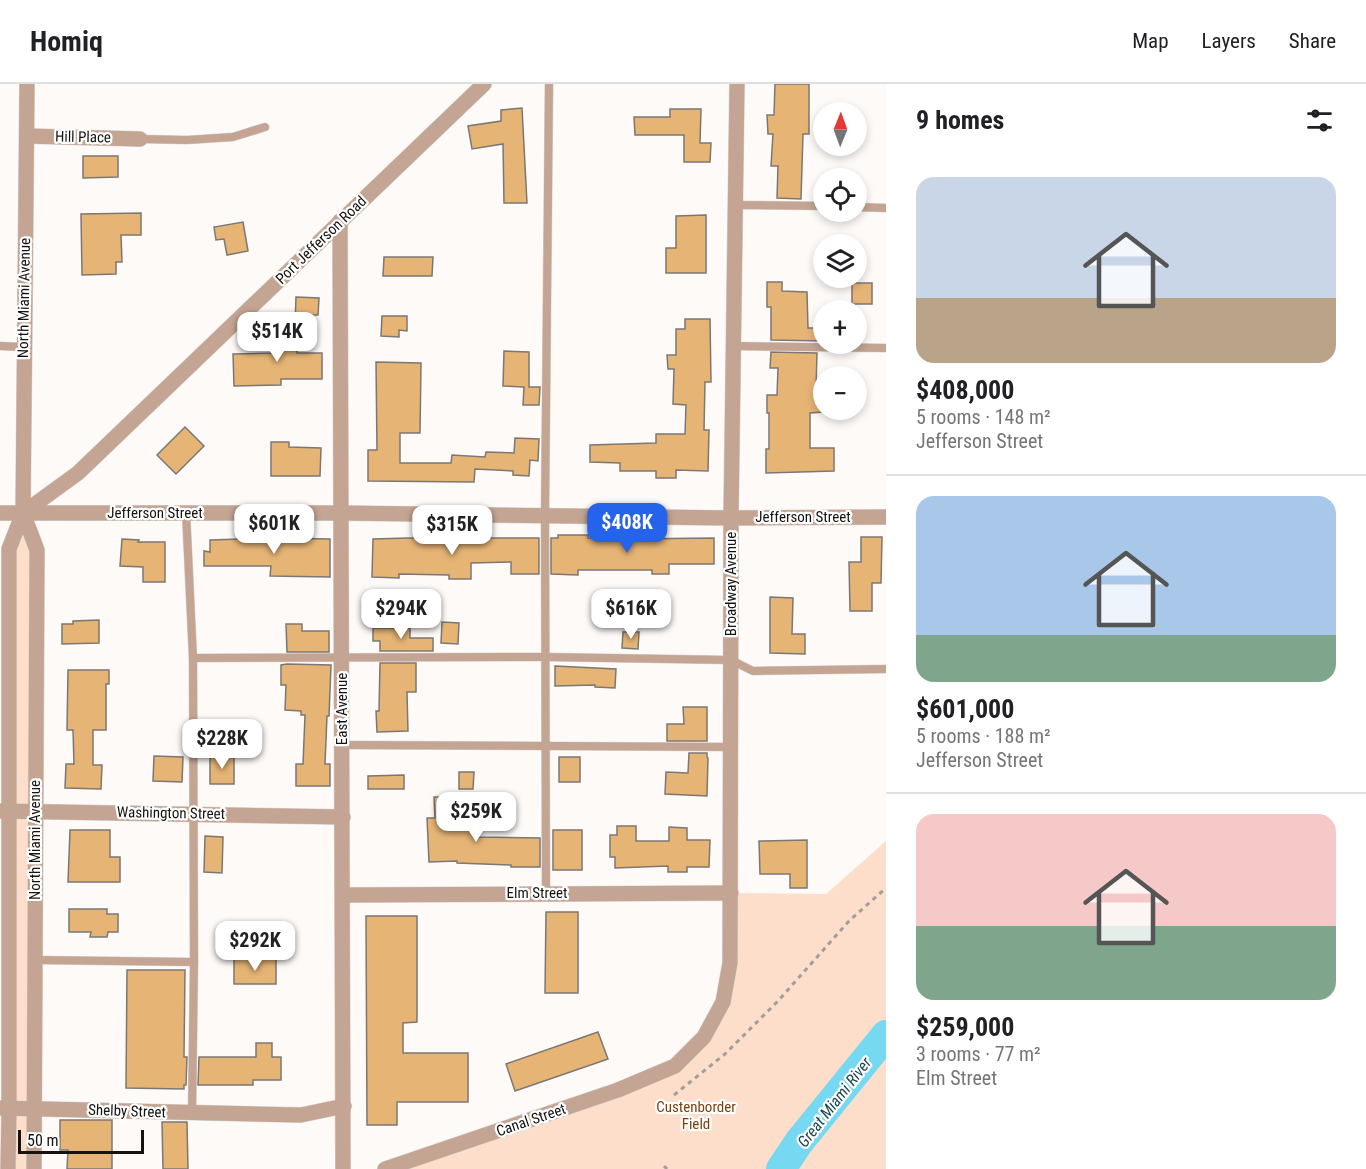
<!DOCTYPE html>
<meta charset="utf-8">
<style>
body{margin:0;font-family:"Roboto Condensed",sans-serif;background:#f6f6f6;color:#202124;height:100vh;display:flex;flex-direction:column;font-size:22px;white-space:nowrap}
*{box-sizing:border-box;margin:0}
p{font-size:20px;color:#757577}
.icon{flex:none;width:33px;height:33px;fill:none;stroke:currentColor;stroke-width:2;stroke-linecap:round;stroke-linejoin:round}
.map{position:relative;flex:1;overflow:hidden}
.panel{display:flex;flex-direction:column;background:#fff;width:480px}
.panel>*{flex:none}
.needle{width:39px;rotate:1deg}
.fabs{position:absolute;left:813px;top:18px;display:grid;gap:12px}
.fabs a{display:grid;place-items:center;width:54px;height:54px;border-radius:50%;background:#fff;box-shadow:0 3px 9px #0003;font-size:30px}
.scale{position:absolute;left:18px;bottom:15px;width:126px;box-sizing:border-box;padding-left:6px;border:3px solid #151311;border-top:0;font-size:16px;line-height:21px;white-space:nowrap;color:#151311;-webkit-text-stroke:4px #fff;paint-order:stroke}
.price{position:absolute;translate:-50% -51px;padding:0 14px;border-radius:12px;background:#fff;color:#222;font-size:20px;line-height:39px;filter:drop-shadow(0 2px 3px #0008)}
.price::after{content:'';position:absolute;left:50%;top:36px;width:18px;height:14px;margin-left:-9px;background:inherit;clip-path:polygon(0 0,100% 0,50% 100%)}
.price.current{background:#2563eb;color:#fff}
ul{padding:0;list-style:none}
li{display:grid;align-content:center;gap:12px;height:318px;padding:0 30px}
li+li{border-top:2px solid #e0e0e0}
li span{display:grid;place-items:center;height:186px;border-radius:18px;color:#555}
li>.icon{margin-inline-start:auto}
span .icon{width:108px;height:108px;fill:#fffc;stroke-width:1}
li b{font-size:26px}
h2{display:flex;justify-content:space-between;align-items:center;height:72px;padding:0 30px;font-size:26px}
header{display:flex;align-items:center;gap:36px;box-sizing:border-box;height:84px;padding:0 30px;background:#fff;border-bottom:2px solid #e0e0e0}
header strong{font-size:28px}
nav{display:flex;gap:33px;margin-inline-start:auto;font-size:21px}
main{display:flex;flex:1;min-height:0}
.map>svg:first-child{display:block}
.green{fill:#fcdeca}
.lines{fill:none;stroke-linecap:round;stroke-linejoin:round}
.river{stroke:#76d9f1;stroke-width:30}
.building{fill:#e6b576;stroke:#7c7771;stroke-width:1.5}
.service-casing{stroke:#d9d5d3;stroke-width:9}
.minor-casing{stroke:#d9d5d3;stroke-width:16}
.path{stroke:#a19e9c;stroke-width:3;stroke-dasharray:4.5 4.5;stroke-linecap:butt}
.service{stroke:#c4a593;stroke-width:8}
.minor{stroke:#c4a593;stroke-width:15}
.labels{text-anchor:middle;stroke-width:4.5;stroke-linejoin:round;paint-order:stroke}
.street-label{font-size:15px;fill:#151311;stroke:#fff}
.park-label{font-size:15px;fill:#7d400b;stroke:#fff}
.water-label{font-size:16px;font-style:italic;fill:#194650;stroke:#fff}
</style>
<header>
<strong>Homiq</strong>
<nav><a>Map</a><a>Layers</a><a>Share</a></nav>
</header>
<main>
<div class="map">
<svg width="886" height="1085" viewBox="0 0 886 1085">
<rect width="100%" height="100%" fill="#fefaf8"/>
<g class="green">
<polygon points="23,429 37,466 34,1085 8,1085 9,465"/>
<polygon points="886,757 886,1085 385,1085 675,982 723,918 731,809 826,810"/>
</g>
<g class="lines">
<polyline class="river" points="781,1085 799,1058 886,951"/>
</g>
<g class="building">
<polygon points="775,0 809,0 809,50 803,50 801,115 777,114 778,82 771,82 773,50 768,50 767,31 774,31"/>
<polygon points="522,24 527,119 504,119 503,60 472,65 468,42 501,37 501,26"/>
<polygon points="670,25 701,25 700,59 711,59 710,78 684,78 684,51 635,51 634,33 670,33"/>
<polygon points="83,72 118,72 118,93 83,94"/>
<polygon points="141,129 141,151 121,151 122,178 116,178 116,190 82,191 81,130"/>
<polygon points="706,131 706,189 666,189 666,164 676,164 676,132"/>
<polygon points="243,138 248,167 227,171 224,155 216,156 214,143"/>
<polygon points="384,173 433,173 432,192 383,192"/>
<polygon points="767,198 782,198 782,207 807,208 808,244 824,244 824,257 771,256 771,223 767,223"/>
<rect x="852" y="199" width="20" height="21"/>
<polygon points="296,213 319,214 318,231 310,231 309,240 295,240"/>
<polygon points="382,232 407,232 407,247 399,246 399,253 381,252"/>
<polygon points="685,235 710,235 711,298 705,298 704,346 709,346 708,387 676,386 676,394 656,394 656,387 620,387 620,379 590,378 590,361 656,359 656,350 685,350 686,321 673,320 674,285 668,285 667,271 676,271 676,245 685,245"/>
<polygon points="296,246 297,269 322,269 322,295 281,295 281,301 234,302 233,270 272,269 271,247"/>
<polygon points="504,267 529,268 529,303 540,303 539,321 523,321 524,303 503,302"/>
<polygon points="771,268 817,269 816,305 824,305 824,328 810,329 810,364 834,364 834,387 766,389 766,365 769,365 769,329 767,329 767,311 777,311 778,284 770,284"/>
<polygon points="376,278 421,279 420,349 400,349 400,379 451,379 452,371 485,373 486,368 514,369 515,354 539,355 538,377 530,376 529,392 513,391 513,387 475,385 474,398 368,397 368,366 377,366"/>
<polygon points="185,343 204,362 176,390 157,371"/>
<polygon points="271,358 289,358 289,363 321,364 320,392 271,392"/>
<polygon points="558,451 588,451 588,454 626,455 714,454 714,480 669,480 669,490 652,490 652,486 578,486 578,491 551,490 551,454 558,454"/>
<polygon points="861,453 882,453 881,499 872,499 872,527 850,527 849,478 861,478"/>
<polygon points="272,454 330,455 330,493 270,492 271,482 204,482 204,467 210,468 210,456"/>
<polygon points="408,454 539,454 539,490 511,490 511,478 471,479 471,495 449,495 449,491 399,490 399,494 372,493 373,455"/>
<polygon points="122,455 139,456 138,458 165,458 165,498 143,498 143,483 120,482"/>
<polygon points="770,513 793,514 792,550 805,550 805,570 770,569"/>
<polygon points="99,536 99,559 62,560 62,540 73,540 73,537"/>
<polygon points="442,538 459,539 458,560 441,559"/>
<polygon points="286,540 302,540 302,547 329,547 329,568 287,568"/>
<polygon points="373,544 410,544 410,554 433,554 433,567 380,567 380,557 373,557"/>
<polygon points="623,548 639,548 638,565 622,564"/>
<polygon points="380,579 416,579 416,608 407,608 408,647 377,648 376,627 379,627"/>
<polygon points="287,580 331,581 329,632 327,632 325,680 330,680 330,702 296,702 296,680 303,680 305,631 301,631 301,627 285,626 286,601 281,601 281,581"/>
<polygon points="555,582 616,585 615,604 595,603 595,601 555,602"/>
<polygon points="68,586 109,586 109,600 106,600 106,646 93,646 93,681 102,681 101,705 65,704 66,680 74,680 73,646 67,646"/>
<polygon points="683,623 707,623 707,657 667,657 667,640 684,640"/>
<polygon points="689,669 707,669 707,673 708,674 707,712 665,710 666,688 688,689"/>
<rect x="210" y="671" width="24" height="29"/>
<polygon points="154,672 183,673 182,698 153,697"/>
<rect x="559" y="673" width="21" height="25"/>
<polygon points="459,688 474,688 473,705 459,705"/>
<polygon points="404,691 404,705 368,705 368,692"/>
<polygon points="434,713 448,713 449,734 479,735 478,753 540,754 540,783 511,783 511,781 457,779 457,777 429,778 427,734 435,734"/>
<polygon points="617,742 636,742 636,757 669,757 669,743 687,744 687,756 710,756 709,783 687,783 687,788 668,788 668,782 615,784 615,773 610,773 610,751 617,751"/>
<polygon points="70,746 110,746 110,773 120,773 120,798 68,798"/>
<rect x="553" y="746" width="29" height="40"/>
<polygon points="205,752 223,753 222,789 204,788"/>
<polygon points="807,756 807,804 790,804 790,790 760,790 759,757"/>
<polygon points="69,825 107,825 107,830 118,830 118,848 108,848 107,853 90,853 91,848 69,848"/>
<polygon points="546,828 578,828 578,909 545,909"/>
<polygon points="366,832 417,832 417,938 403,939 403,969 468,969 468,1018 397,1018 397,1041 367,1041"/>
<rect x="234" y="875" width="42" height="25"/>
<polygon points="127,886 185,886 184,973 187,973 186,1001 184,1001 184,1005 126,1004"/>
<polygon points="598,948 608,975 515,1007 506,980"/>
<polygon points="256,959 272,959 272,973 281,973 281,996 253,996 253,1001 198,1001 199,973 256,973"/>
<polygon points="60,1036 112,1036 112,1085 67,1085 68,1066 60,1066"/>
<polygon points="162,1038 187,1038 188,1085 163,1085"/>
</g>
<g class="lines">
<g class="service-casing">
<g id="service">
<polyline points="140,55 187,56 233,53 265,43"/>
<polyline points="735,121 824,122"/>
<polyline points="856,123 886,124"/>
<polyline points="0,262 23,263"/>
<polyline points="733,262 886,264"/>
<polyline points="186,428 193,574 194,878 192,1029"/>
<polyline points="193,574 545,573 731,576 753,587 886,585"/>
<polyline points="342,661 731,663"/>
<polyline points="546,809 545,431 549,0"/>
<polyline points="35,876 194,878"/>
</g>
</g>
<g class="minor-casing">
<g id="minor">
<polyline points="27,52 140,55"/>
<polyline points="340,137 343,1085"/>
<polyline points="0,429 341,429 731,434 886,433"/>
<polyline points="23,429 37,466 34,1085"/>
<polyline points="23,429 78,389 484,0"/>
<polyline points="0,727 343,733"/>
<polyline points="343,811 731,809"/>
<polyline points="0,1024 301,1031 344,1022"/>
<polyline points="8,1085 9,1024 9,465 23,429 27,0"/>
<polyline points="385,1085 618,1006 675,982 704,953 723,918 730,879 731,434 737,0"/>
</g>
</g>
<g class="path">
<polyline points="674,1011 725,970 778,917 849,837 886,804"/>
<polyline points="664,1082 667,1085"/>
</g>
<use href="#service" class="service"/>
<use href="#minor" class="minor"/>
</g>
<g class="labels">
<g class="street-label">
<text transform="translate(83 53) rotate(1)" y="5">Hill Place</text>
<text transform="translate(321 156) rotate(-44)" y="5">Port Jefferson Road</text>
<text transform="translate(24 214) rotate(-89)" y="5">North Miami Avenue</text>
<text x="155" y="434">Jefferson Street</text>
<text x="803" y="438">Jefferson Street</text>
<text transform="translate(731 500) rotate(-90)" y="5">Broadway Avenue</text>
<text transform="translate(342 625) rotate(-90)" y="5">East Avenue</text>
<text transform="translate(171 729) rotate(1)" y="5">Washington Street</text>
<text transform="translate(35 756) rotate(-90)" y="5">North Miami Avenue</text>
<text x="537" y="814">Elm Street</text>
<text transform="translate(127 1027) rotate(2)" y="5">Shelby Street</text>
<text transform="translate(531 1036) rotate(-19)" y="5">Canal Street</text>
</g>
<g class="park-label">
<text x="696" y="1028">Custenborder<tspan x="696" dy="17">Field</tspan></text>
</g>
<g class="water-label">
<text transform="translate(834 1018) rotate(-52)" y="6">Great Miami River</text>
</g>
</g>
</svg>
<div class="fabs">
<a><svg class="needle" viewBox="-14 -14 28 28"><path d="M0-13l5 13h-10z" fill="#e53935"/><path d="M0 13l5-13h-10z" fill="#757577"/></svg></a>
<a><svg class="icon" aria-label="locate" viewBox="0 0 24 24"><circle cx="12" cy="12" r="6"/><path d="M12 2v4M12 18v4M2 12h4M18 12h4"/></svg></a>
<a><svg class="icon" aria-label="layers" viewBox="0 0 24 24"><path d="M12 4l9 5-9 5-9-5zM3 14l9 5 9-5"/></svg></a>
<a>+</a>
<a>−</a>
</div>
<div class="scale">50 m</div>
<b class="price" style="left:277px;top:279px">$514K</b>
<b class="price current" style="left:627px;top:470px">$408K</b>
<b class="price" style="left:274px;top:471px">$601K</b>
<b class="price" style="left:452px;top:472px">$315K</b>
<b class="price" style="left:401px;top:556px">$294K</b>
<b class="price" style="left:631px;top:556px">$616K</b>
<b class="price" style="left:222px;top:686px">$228K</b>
<b class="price" style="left:476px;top:759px">$259K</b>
<b class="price" style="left:255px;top:888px">$292K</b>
</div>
<section class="panel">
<h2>9 homes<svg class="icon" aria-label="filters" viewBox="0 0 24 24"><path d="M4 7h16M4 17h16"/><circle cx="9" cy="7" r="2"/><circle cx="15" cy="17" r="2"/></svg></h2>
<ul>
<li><span style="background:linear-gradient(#c9d6e8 65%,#b9a48a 0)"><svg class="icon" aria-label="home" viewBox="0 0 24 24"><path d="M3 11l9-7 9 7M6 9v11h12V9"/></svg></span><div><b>$408,000</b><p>5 rooms · 148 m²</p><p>Jefferson Street</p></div></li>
<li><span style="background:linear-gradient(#a9c7e8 75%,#7fa58c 0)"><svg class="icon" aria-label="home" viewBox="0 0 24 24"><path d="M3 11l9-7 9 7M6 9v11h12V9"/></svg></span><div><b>$601,000</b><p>5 rooms · 188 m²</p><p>Jefferson Street</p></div></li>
<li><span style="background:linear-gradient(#f6c9c9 60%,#7fa58c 0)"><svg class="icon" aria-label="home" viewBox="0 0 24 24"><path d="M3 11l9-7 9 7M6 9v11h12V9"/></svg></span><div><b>$259,000</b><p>3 rooms · 77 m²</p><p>Elm Street</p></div></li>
</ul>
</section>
</main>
